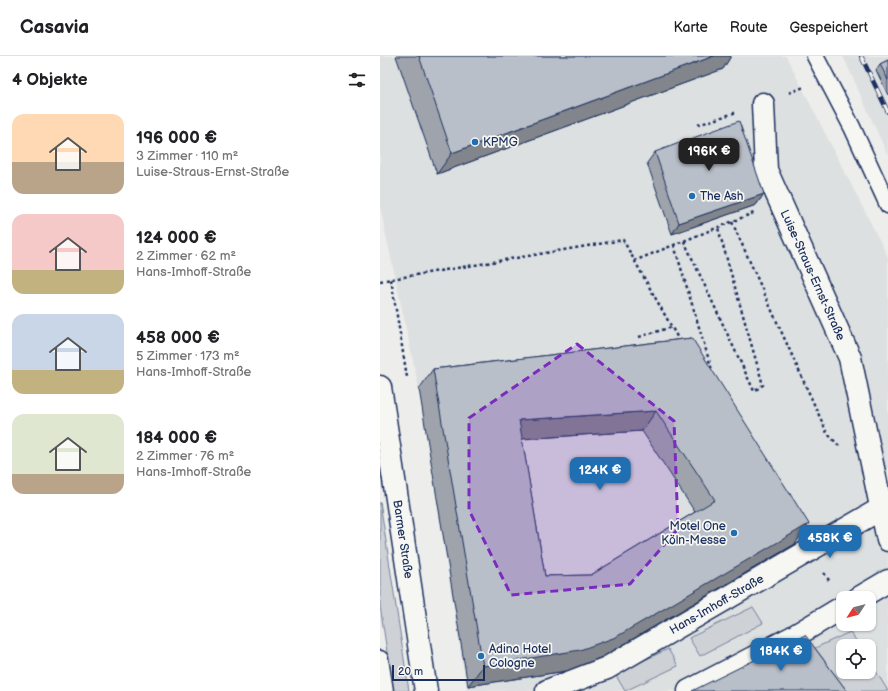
<!DOCTYPE html>
<html lang="de">
<meta charset="utf-8">
<style>
body{margin:0;font-family:"Balsamiq Sans",sans-serif;background:#f6f6f6;color:#202124;height:100vh;display:flex;flex-direction:column;font-size:15px;white-space:nowrap}
*{box-sizing:border-box;margin:0}
p{font-size:13px;color:#757577}
.icon{flex:none;width:22px;height:22px;fill:none;stroke:currentColor;stroke-width:2;stroke-linecap:round;stroke-linejoin:round}
.map{position:relative;flex:1;overflow:hidden}
.panel{display:flex;flex-direction:column;background:#fff;width:380px}
.panel>*{flex:none}
.needle{width:26px;rotate:234deg}
.buttons{position:absolute;left:456px;top:535px;display:grid;gap:8px}
.buttons a{display:grid;place-items:center;width:40px;height:40px;border-radius:8px;background:#fff;box-shadow:0 1px 3px #0004;font-size:20px}
.scale{position:absolute;left:12px;bottom:10px;width:93px;box-sizing:border-box;padding-left:4px;border:2px solid #1b2f5e;border-top:0;font-size:11px;line-height:14px;white-space:nowrap;color:#1b2f5e;-webkit-text-stroke:3px #f6f6f2;paint-order:stroke}
.price{position:absolute;translate:-50% -34px;padding:0 9px;border-radius:8px;background:#1f6fb2;color:#fff;font-size:13px;line-height:26px;filter:drop-shadow(0 1px 2px #0008)}
.price::after{content:'';position:absolute;left:50%;top:24px;width:12px;height:9px;margin-left:-6px;background:inherit;clip-path:polygon(0 0,100% 0,50% 100%)}
.price.on{background:#222;color:#fff}
ul{padding:0;list-style:none}
li{display:flex;align-items:center;gap:12px;height:100px;padding:0 12px}
li span{display:grid;place-items:center;flex:none;width:112px;height:80px;border-radius:12px;color:#555}
li>.icon{margin-inline-start:auto}
span .icon{width:48px;height:48px;fill:#fffc;stroke-width:1}
li b{font-size:17px}
h2{display:flex;justify-content:space-between;align-items:center;height:48px;padding:0 12px;font-size:17px}
header{display:flex;align-items:center;gap:24px;box-sizing:border-box;height:56px;padding:0 20px;background:#fff;border-bottom:1px solid #e0e0e0}
header strong{font-size:19px}
nav{display:flex;gap:22px;margin-inline-start:auto;font-size:14px}
main{display:flex;flex:1;min-height:0}
.map>svg:first-child{display:block}
.built{fill:#dde0e1;fill-rule:evenodd}
.green{fill:#ced2d7;stroke:#74809a}
.lines{fill:none;stroke-linecap:round;stroke-linejoin:round}
.service-casing{stroke:#1b2f5e;stroke-width:19}
.minor-casing{stroke:#1b2f5e;stroke-width:25}
.path{stroke:#1b2f5e;stroke-width:2.5;stroke-dasharray:3 3;stroke-linecap:butt}
.service{stroke:#f6f6f2;stroke-width:16}
.minor{stroke:#f6f6f2;stroke-width:22}
.rail-casing{stroke:#1b2f5e;stroke-width:4.5}
.rail{stroke:#f6f6f2;stroke-width:3;stroke-dasharray:9;stroke-linecap:butt}
.wall{fill:#9fa4ac;stroke:#1b2f5e;fill-rule:evenodd}
.shaded-wall{fill:#82868c;stroke:#1b2f5e}
.building{fill:#b9bfc8;stroke:#1b2f5e;fill-rule:evenodd}
.marked{fill:#7b2cbf;fill-opacity:0.2;stroke:#7b2cbf;stroke-width:3;stroke-dasharray:8 5;stroke-linejoin:round}
.poi-dot{fill:#1f6fb2;stroke:#f6f6f2;stroke-width:1.5}
.labels{text-anchor:middle;stroke-width:3.5;stroke-linejoin:round;paint-order:stroke}
.poi-label{font-size:12px;fill:#1b2f5e;stroke:#f6f6f2;text-anchor:start}
.street-label{font-size:12px;fill:#1b2f5e;stroke:#f6f6f2}
</style>
<header>
<strong>Casavia</strong>
<nav><a>Karte</a><a>Route</a><a>Gespeichert</a></nav>
</header>
<main>
<section class="panel">
<h2>4 Objekte<svg class="icon" aria-label="filters" viewBox="0 0 24 24"><path d="M4 7h16M4 17h16"/><circle cx="9" cy="7" r="2"/><circle cx="15" cy="17" r="2"/></svg></h2>
<ul>
<li><span style="background:linear-gradient(#ffd9b3 60%,#b9a48a 0)"><svg class="icon" aria-label="home" viewBox="0 0 24 24"><path d="M3 11l9-7 9 7M6 9v11h12V9"/></svg></span><div><b>196 000 €</b><p>3 Zimmer · 110 m²</p><p>Luise-Straus-Ernst-Straße</p></div></li>
<li><span style="background:linear-gradient(#f6c9c9 70%,#c2b280 0)"><svg class="icon" aria-label="home" viewBox="0 0 24 24"><path d="M3 11l9-7 9 7M6 9v11h12V9"/></svg></span><div><b>124 000 €</b><p>2 Zimmer · 62 m²</p><p>Hans-Imhoff-Straße</p></div></li>
<li><span style="background:linear-gradient(#c9d6e8 70%,#c2b280 0)"><svg class="icon" aria-label="home" viewBox="0 0 24 24"><path d="M3 11l9-7 9 7M6 9v11h12V9"/></svg></span><div><b>458 000 €</b><p>5 Zimmer · 173 m²</p><p>Hans-Imhoff-Straße</p></div></li>
<li><span style="background:linear-gradient(#dfe7d0 75%,#b9a48a 0)"><svg class="icon" aria-label="home" viewBox="0 0 24 24"><path d="M3 11l9-7 9 7M6 9v11h12V9"/></svg></span><div><b>184 000 €</b><p>2 Zimmer · 76 m²</p><p>Hans-Imhoff-Straße</p></div></li>
</ul>
</section>
<div class="map">
<svg width="508" height="635" viewBox="0 0 508 635">
<rect width="100%" height="100%" fill="#edeeec"/>
<filter id="ink" filterUnits="userSpaceOnUse"><feTurbulence type="fractalNoise" baseFrequency=".025" numOctaves="2"/><feDisplacementMap in="SourceGraphic" scale="8" xChannelSelector="R" yChannelSelector="G"/><feConvolveMatrix kernelMatrix="1 2 1 2 8 2 1 2 1" color-interpolation-filters="sRGB"/></filter>
<g filter="url(#ink)">
<g class="built">
<path d="M0 0H406L508 201V635H87L39 333 0 151ZM463 542H489V568H463ZM463 590H489V616H463Z"/>
<polygon points="463,0 508,0 508,100 489,58"/>
</g>
<g class="green">
<polygon points="0,446 29,635 13,635 0,550"/>
<polygon points="373,551 383,567 320,600 309,582"/>
<polygon points="470,576 480,590 463,590 463,616 489,616 489,604 508,635 467,635 435,592"/>
<polygon points="288,593 298,610 245,635 235,618"/>
</g>
<g class="lines">
<g class="service-casing">
<g id="service">
<polyline points="435,0 472,71 508,149"/>
<polyline points="0,603 5,635"/>
</g>
</g>
<g class="minor-casing">
<g id="minor">
<path id="s1" d="M383 48 386 114 470 302 508 484"/>
<path id="s2" d="M0 331 46 635"/>
<polyline points="479,542 508,525"/>
<path id="s3" d="M167 635 227 612 502 452"/>
<polyline points="309,635 413,581 463,551"/>
</g>
</g>
<g class="path">
<polyline points="409,37 424,31"/>
<polyline points="318,69 357,56"/>
<polyline points="352,166 447,377 460,391"/>
<polyline points="304,185 374,335 383,329 338,172"/>
<polyline points="294,189 332,314"/>
<polyline points="254,205 376,156"/>
<polyline points="11,223 27,321"/>
<polyline points="0,225 243,184 300,286"/>
<polyline points="259,281 292,271"/>
<polyline points="444,517 450,526"/>
</g>
<use href="#service" class="service"/>
<use href="#minor" class="minor"/>
<g class="rail-casing">
<polyline id="rail" points="481,0 508,56"/>
</g>
<use href="#rail" class="rail"/>
</g>
<g class="wall">
<polygon points="16,0 351,0 343,13 57,118"/>
<polygon points="508,4 508,39 496,14 500,8"/>
<polygon points="275,96 384,138 376,149 292,178 267,107"/>
<path d="M312 282 415 488 222 601 186 615 88 630 39 333 53 313ZM262 375 315 456 211 519 165 520 142 383Z"/>
</g>
<g class="shaded-wall">
<polygon points="334,0 351,0 343,13 57,118 72,97"/>
<polygon points="384,138 376,149 292,178 299,167"/>
<polygon points="276,355 262,375 125,384 139,364"/>
<polygon points="429,468 415,488 222,601 186,615 88,630 103,610"/>
</g>
<g class="building">
<polygon points="39,0 334,0 72,97"/>
<polygon points="508,4 508,24 500,8"/>
<polygon points="359,65 384,138 299,167 275,96"/>
<path d="M312 282 429 468 236 581 200 594 103 610 53 313ZM276 355 335 444 211 519 165 520 139 364Z"/>
<polygon points="425,579 467,635 312,635"/>
</g>
</g>
<path class="marked" d="M197 288 294 365 298 473 250 528 131 539 89 454V362Z"/>
<g class="poi-dot">
<circle cx="95" cy="86" r="4"/>
<circle cx="312" cy="140" r="4"/>
<circle cx="354" cy="477" r="4"/>
<circle cx="101" cy="600" r="4"/>
</g>
<g class="labels">
<g class="poi-label">
<text x="103" y="90">KPMG</text>
<text x="320" y="144">The Ash</text>
<text x="346" y="474" text-anchor="end">Motel One<tspan x="346" dy="14">Köln-Messe</tspan></text>
<text x="109" y="597">Adina Hotel<tspan x="109" dy="14">Cologne</tspan></text>
</g>
<g class="street-label">
<text dy="4" stroke="none"><textPath href="#s1" startOffset="181">Luise-Straus-Ernst-Straße</textPath></text>
<text dy="4" stroke="none"><textPath href="#s2" startOffset="154">Barmer Straße</textPath></text>
<text dy="4" stroke="none"><textPath href="#s3" startOffset="191">Hans-Imhoff-Straße</textPath></text>
</g>
</g>
</svg>
<div class="buttons">
<a><svg class="needle" viewBox="-14 -14 28 28"><path d="M0-13l5 13h-10z" fill="#e53935"/><path d="M0 13l5-13h-10z" fill="#757577"/></svg></a>
<a><svg class="icon" aria-label="locate" viewBox="0 0 24 24"><circle cx="12" cy="12" r="6"/><path d="M12 2v4M12 18v4M2 12h4M18 12h4"/></svg></a>
</div>
<div class="scale">20 m</div>
<b class="price on" style="left:329px;top:116px">196K €</b>
<b class="price" style="left:220px;top:435px">124K €</b>
<b class="price" style="left:450px;top:503px">458K €</b>
<b class="price" style="left:401px;top:616px">184K €</b>
</div>
</main>
